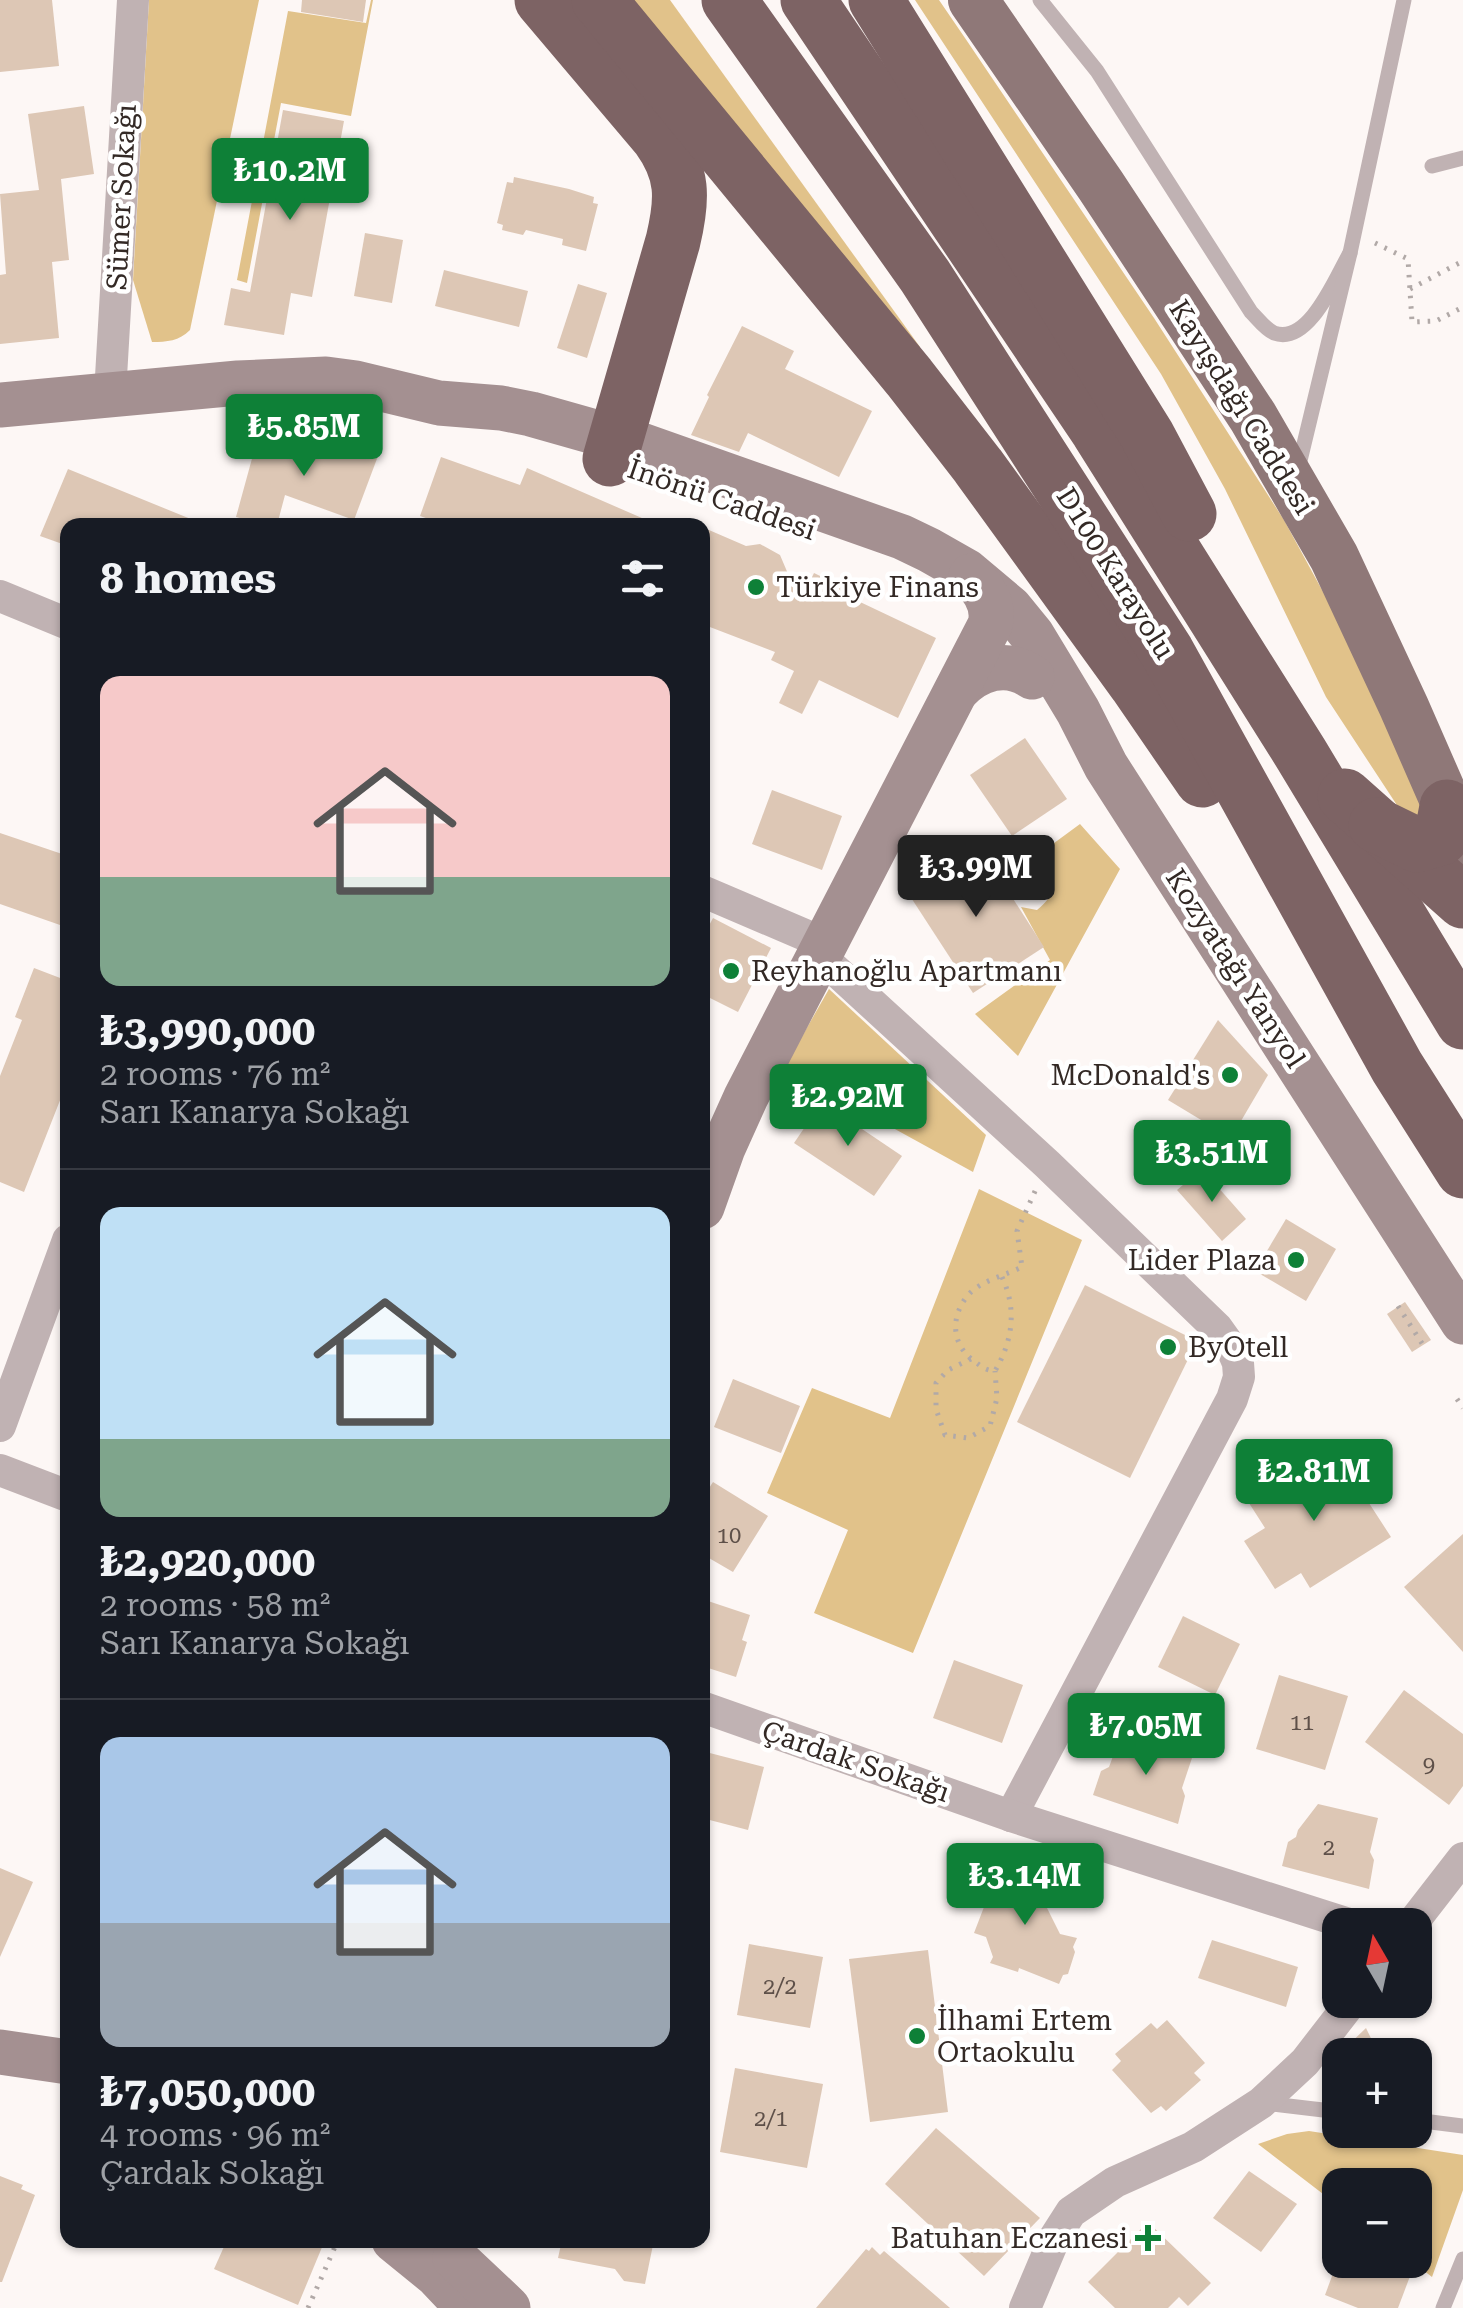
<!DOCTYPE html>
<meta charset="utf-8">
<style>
body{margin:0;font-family:"Roboto Serif",serif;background:#20242c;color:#f1f3f6;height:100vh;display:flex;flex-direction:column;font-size:38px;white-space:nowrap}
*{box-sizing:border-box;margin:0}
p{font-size:32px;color:#9ea1a6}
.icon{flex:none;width:55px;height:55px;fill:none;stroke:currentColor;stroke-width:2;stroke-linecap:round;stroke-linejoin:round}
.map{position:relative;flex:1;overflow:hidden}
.details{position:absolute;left:60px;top:518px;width:650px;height:1730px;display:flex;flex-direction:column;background:#171b24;border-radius:20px;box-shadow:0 2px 8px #0004}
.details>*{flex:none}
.needle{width:65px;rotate:351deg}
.fabs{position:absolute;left:1322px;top:1908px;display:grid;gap:20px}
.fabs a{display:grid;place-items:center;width:110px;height:110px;border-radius:20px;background:#171b24;box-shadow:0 2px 8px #0004;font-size:50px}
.price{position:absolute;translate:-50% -85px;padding:0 22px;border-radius:10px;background:#0e8037;color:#fff;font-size:32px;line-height:65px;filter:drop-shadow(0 2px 5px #0008)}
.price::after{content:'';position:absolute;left:50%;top:60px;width:30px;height:22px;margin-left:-15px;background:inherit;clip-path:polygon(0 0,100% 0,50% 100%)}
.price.active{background:#222;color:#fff}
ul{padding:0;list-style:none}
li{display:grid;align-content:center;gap:20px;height:530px;padding:0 40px}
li+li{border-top:2px solid #363941}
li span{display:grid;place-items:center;height:310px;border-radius:20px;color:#555}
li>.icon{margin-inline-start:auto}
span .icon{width:180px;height:180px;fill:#fffc;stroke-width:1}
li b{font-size:42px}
h2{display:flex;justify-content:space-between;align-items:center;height:120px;padding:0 40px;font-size:42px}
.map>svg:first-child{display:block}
.green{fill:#e1c28a}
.building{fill:#ddc7b5}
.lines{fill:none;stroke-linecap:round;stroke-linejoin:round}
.path{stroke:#b1a9a7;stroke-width:5;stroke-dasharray:2.5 8;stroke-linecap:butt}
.lane{stroke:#c0b2b3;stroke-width:15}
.street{stroke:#c0b2b3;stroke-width:32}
.secondary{stroke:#a49091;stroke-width:45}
.primary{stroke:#8f7878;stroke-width:50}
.highway{stroke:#7d6364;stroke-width:55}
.poi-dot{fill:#0e8037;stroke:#fff;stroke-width:4}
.labels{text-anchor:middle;stroke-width:9;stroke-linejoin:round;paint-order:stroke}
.number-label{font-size:22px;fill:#5e5049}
.street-label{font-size:28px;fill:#332925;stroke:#fff}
.poi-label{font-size:28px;fill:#332925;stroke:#fff;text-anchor:start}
</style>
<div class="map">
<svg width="1463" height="2308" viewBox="0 0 1463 2308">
<rect width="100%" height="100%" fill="#fdf7f5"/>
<g class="green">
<path d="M149 0H259L190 330C179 341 167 342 152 342L133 280Z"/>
<polygon points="371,0 373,0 351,116 281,103 247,283 237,280 288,11 366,23"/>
<polygon points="627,0 670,0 920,347 914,351"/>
<polygon points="915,0 939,0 965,38 1154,318 1284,520 1360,660 1433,811 1408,822 1326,697 1225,489 1161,374"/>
<path d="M1080 824 1120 869 1018 1056 975 1014 1050 960 1021 907 1037 910C1050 899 1056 891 1051 874L1031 860Z"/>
<polygon points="829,989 986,1135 973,1172 784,1068"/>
<polygon points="979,1189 1082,1240 913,1653 814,1613 848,1530 767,1493 812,1388 890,1418"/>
<polygon points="1309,2131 1463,2155 1463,2190 1432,2277 1410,2260 1415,2260 1415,2185 1340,2185 1340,2207 1258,2144 1287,2134"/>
</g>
<g class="building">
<polygon points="0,0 52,0 59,66 0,72"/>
<polygon points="302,0 366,0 363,22 301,12"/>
<polygon points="84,106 94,174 61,179 69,260 52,262 59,338 0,344 0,275 6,274 0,194 39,190 28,114"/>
<polygon points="283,110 344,121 312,297 291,293 284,335 224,325 231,288 250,292"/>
<polygon points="514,177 569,189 594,197 593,203 598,204 586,251 562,245 563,239 526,230 523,235 502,230 503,225 497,223 507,182 513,183"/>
<polygon points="365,233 403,240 392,303 354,296"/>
<polygon points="444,270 528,291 519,327 435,306"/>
<polygon points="578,284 607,293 587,358 557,348"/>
<polygon points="742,326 794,351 785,369 872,411 839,477 748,433 739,452 691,435 709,397 707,395"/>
<polygon points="259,433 325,451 329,438 378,456 354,520 285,495 277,525 267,525 236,517"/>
<polygon points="441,457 520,485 527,468 658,525 446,525 420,516"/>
<polygon points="68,469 203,524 203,525 68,525 68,546 40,536"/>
<polygon points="702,527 746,546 760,544 780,555 800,602 814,573 861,596 858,601 936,638 898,718 819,680 802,714 779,703 794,671 771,660 775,652 702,624"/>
<polygon points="1025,738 1067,799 1012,836 970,775"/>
<polygon points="772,790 842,816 822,870 752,844"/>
<polygon points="0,833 68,856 68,904 60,925 0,904"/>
<polygon points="980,847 1044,947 973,993 908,893"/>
<polygon points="713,918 771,948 738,1012 702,994 702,939"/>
<polygon points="34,968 68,981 68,1080 24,1192 0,1182 0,1076 22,1020 15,1017"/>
<polygon points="1218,1020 1268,1075 1231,1138 1168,1100"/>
<polygon points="822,1102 902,1156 874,1196 794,1143"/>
<polygon points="1202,1169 1246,1219 1222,1241 1177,1190"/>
<polygon points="1286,1219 1336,1249 1306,1301 1255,1271"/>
<polygon points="1085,1285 1197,1341 1130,1478 1017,1422"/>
<polygon points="1405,1302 1431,1340 1412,1352 1387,1314"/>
<polygon points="733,1379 800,1406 781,1453 714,1427"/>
<polygon points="1334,1449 1391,1537 1310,1588 1301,1573 1275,1589 1244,1541 1265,1528 1249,1503"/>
<polygon points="713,1482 768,1516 733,1572 702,1554 702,1499"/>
<polygon points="1463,1534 1463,1652 1404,1587"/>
<polygon points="702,1599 750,1615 742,1640 747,1642 736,1677 702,1666"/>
<polygon points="1183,1616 1240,1644 1215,1695 1158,1667"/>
<polygon points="954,1660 1023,1685 1002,1743 933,1718"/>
<polygon points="1279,1675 1348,1696 1325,1770 1256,1749"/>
<polygon points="1404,1690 1463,1734 1463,1786 1449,1805 1365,1742"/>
<polygon points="1122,1732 1193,1755 1182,1788 1185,1796 1178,1824 1093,1795 1101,1771 1109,1767"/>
<polygon points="702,1751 764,1767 748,1830 702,1818"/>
<polygon points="1318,1804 1378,1818 1370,1852 1374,1860 1369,1889 1282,1866 1288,1842 1296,1837 1298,1830"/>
<polygon points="1003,1865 1048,1882 1042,1898 1060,1934 1077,1938 1073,1947 1075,1952 1068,1974 1063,1975 1059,1984 1019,1968 1018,1972 990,1963 993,1957 986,1937 974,1933 984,1907 992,1898"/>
<polygon points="0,1868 33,1882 0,1957"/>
<polygon points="1212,1940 1298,1967 1286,2007 1198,1978"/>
<polygon points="749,1944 823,1957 810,2028 737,2015"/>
<polygon points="928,1950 948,2112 870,2122 849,1959"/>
<polygon points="1167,2020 1205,2063 1194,2073 1201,2080 1166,2111 1161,2106 1151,2113 1112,2070 1121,2061 1115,2054 1151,2023 1157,2029"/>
<polygon points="1366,2028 1379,2055 1338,2055"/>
<polygon points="735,2068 823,2084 807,2168 720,2152"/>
<polygon points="936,2128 1040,2218 984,2276 885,2184"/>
<polygon points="1249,2171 1297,2204 1261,2252 1213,2218"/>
<polygon points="0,2176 23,2185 21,2189 35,2195 2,2282 0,2282"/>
<polygon points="1148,2222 1211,2283 1188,2306 1179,2297 1168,2308 1115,2308 1088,2282"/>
<polygon points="227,2240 325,2240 298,2305 214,2269"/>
<polygon points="562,2240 654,2240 645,2284 624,2281 615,2269 558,2258"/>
<polygon points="872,2247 880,2255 884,2251 950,2308 816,2308 866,2249 869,2251"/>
<polygon points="1338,2260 1385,2260 1412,2271 1398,2308 1358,2308 1325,2295"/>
</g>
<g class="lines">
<g class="path">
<polyline points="1375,243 1408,259 1412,322 1436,321 1463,307"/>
<polyline points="1410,289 1463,261"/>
<path d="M1002 1277C1017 1309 1013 1340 995 1371 985 1370 982 1367 974 1361 949 1343 951 1312 971 1292 984 1280 1006 1275 1022 1267L1017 1231 1036 1189"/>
<polyline points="1398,1306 1423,1345"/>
<polyline points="971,1359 948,1370 936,1383 936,1409 945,1435 968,1438 990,1426 997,1398 995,1371"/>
<polyline points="1457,1399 1463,1408"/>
<polyline points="308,2308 338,2240"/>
</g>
<g class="lane">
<path d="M1040 0 1097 71 1251 312C1258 319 1265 329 1274 333 1309 346 1336 277 1350 253"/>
<polyline points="1432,166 1463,158"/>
<polyline points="1298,469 1350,253 1404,0"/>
<polyline points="1264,2103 1340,2112"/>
<polyline points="1415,2120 1463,2126"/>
<polyline points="1443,2308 1463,2259"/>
</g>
<g class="street">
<polyline points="110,394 133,0"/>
<polyline points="0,596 68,624"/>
<polyline points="702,891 826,944"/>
<polyline points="820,956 1047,1164 1217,1328 1232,1349 1238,1363 1239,1377 1232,1399 1011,1816"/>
<polyline points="0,1426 68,1240"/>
<polyline points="0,1470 68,1496"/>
<polyline points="702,1707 1011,1816 1352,1925"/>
<polyline points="1411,1925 1463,1858"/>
<polyline points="1025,2308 1055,2237 1071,2212 1115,2182 1193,2147 1261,2103 1305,2062 1353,2000"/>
</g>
<g class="secondary">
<polyline points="0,405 238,383 326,379 356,383 439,403 501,408 531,414 644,446 902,537 929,550 966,571 1010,608 1032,635 1078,711 1106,766 1463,1322"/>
<path d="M957 690C977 669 1006 659 1032 677"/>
<path d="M702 1207 723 1148 746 1097 990 625C995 605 984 589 971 576"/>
<polyline points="0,2052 68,2062"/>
<polyline points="394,2240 437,2275 468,2308"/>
<polyline points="455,2258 508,2308"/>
</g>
<polyline class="primary" points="973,0 1101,186 1253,417 1334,557 1404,707 1463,842"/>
<g class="highway">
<path d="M542 0 658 137C684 173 683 199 673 241L610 459"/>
<polyline points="599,0 909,377 978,466 1136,684 1202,780"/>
<polyline points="729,0 925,276 1167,652 1397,1067 1463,1171"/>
<polyline points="808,0 1098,431 1301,754 1463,1022"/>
<polyline points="876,0 1147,435 1189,514"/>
<polyline points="1345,796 1463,901"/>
<polyline points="1376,825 1417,845 1441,838 1447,807"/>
</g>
</g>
<g class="poi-dot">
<circle cx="756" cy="587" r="10"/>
<circle cx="731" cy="971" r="10"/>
<circle cx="1230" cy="1075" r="10"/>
<circle cx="1296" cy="1260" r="10"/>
<circle cx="1168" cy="1347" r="10"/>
<circle cx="917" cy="2036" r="10"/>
<path d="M1143 2223h10v10h10v10h-10v10h-10v-10h-10v-10h10z"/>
</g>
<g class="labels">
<g class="number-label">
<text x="729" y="1543">10</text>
<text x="1302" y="1730">11</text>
<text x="1429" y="1772">9</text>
<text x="1329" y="1855">2</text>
<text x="780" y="1994">2/2</text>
<text x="771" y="2126">2/1</text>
</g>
<g class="street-label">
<text transform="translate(121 197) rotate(-87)" y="10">Sümer Sokağı</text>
<text transform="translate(1242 407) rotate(58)" y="10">Kayışdağı Caddesi</text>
<text transform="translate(722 499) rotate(19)" y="10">İnönü Caddesi</text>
<text transform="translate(1116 573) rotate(58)" y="10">D100 Karayolu</text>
<text transform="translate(1236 968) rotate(57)" y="10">Kozyatağı Yanyol</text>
<text transform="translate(856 1761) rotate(19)" y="10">Çardak Sokağı</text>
</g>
<g class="poi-label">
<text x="776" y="597">Türkiye Finans</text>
<text x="751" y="981">Reyhanoğlu Apartmanı</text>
<text x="1210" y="1085" text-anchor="end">McDonald's</text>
<text x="1276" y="1270" text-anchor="end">Lider Plaza</text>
<text x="1188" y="1357">ByOtell</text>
<text x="937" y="2030">İlhami Ertem<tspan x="937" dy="32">Ortaokulu</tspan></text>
<text x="1128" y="2248" text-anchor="end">Batuhan Eczanesi</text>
</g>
</g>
</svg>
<div class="fabs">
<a><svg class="needle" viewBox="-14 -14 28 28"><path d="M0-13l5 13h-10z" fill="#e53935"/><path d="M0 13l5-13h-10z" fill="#9ea1a6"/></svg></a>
<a>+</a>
<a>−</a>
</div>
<b class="price" style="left:290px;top:223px">₺10.2M</b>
<b class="price" style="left:304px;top:479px">₺5.85M</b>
<b class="price active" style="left:976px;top:920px">₺3.99M</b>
<b class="price" style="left:848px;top:1149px">₺2.92M</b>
<b class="price" style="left:1212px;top:1205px">₺3.51M</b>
<b class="price" style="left:1314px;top:1524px">₺2.81M</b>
<b class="price" style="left:1146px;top:1778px">₺7.05M</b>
<b class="price" style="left:1025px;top:1928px">₺3.14M</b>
<section class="details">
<h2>8 homes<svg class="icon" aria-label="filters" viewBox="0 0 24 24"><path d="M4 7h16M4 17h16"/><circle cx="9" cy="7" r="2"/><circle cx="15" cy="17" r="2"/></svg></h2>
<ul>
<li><span style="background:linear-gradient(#f6c9c9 65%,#7fa58c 0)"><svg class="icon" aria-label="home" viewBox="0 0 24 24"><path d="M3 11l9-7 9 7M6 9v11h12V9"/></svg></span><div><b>₺3,990,000</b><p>2 rooms · 76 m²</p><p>Sarı Kanarya Sokağı</p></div></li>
<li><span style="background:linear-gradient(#bfe0f5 75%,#7fa58c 0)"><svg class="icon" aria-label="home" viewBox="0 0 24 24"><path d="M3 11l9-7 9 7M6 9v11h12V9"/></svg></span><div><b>₺2,920,000</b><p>2 rooms · 58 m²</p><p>Sarı Kanarya Sokağı</p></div></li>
<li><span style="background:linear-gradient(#a9c7e8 60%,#9aa5b1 0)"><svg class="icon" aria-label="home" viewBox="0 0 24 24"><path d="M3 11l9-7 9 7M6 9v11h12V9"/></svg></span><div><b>₺7,050,000</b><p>4 rooms · 96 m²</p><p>Çardak Sokağı</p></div></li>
</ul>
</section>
</div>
